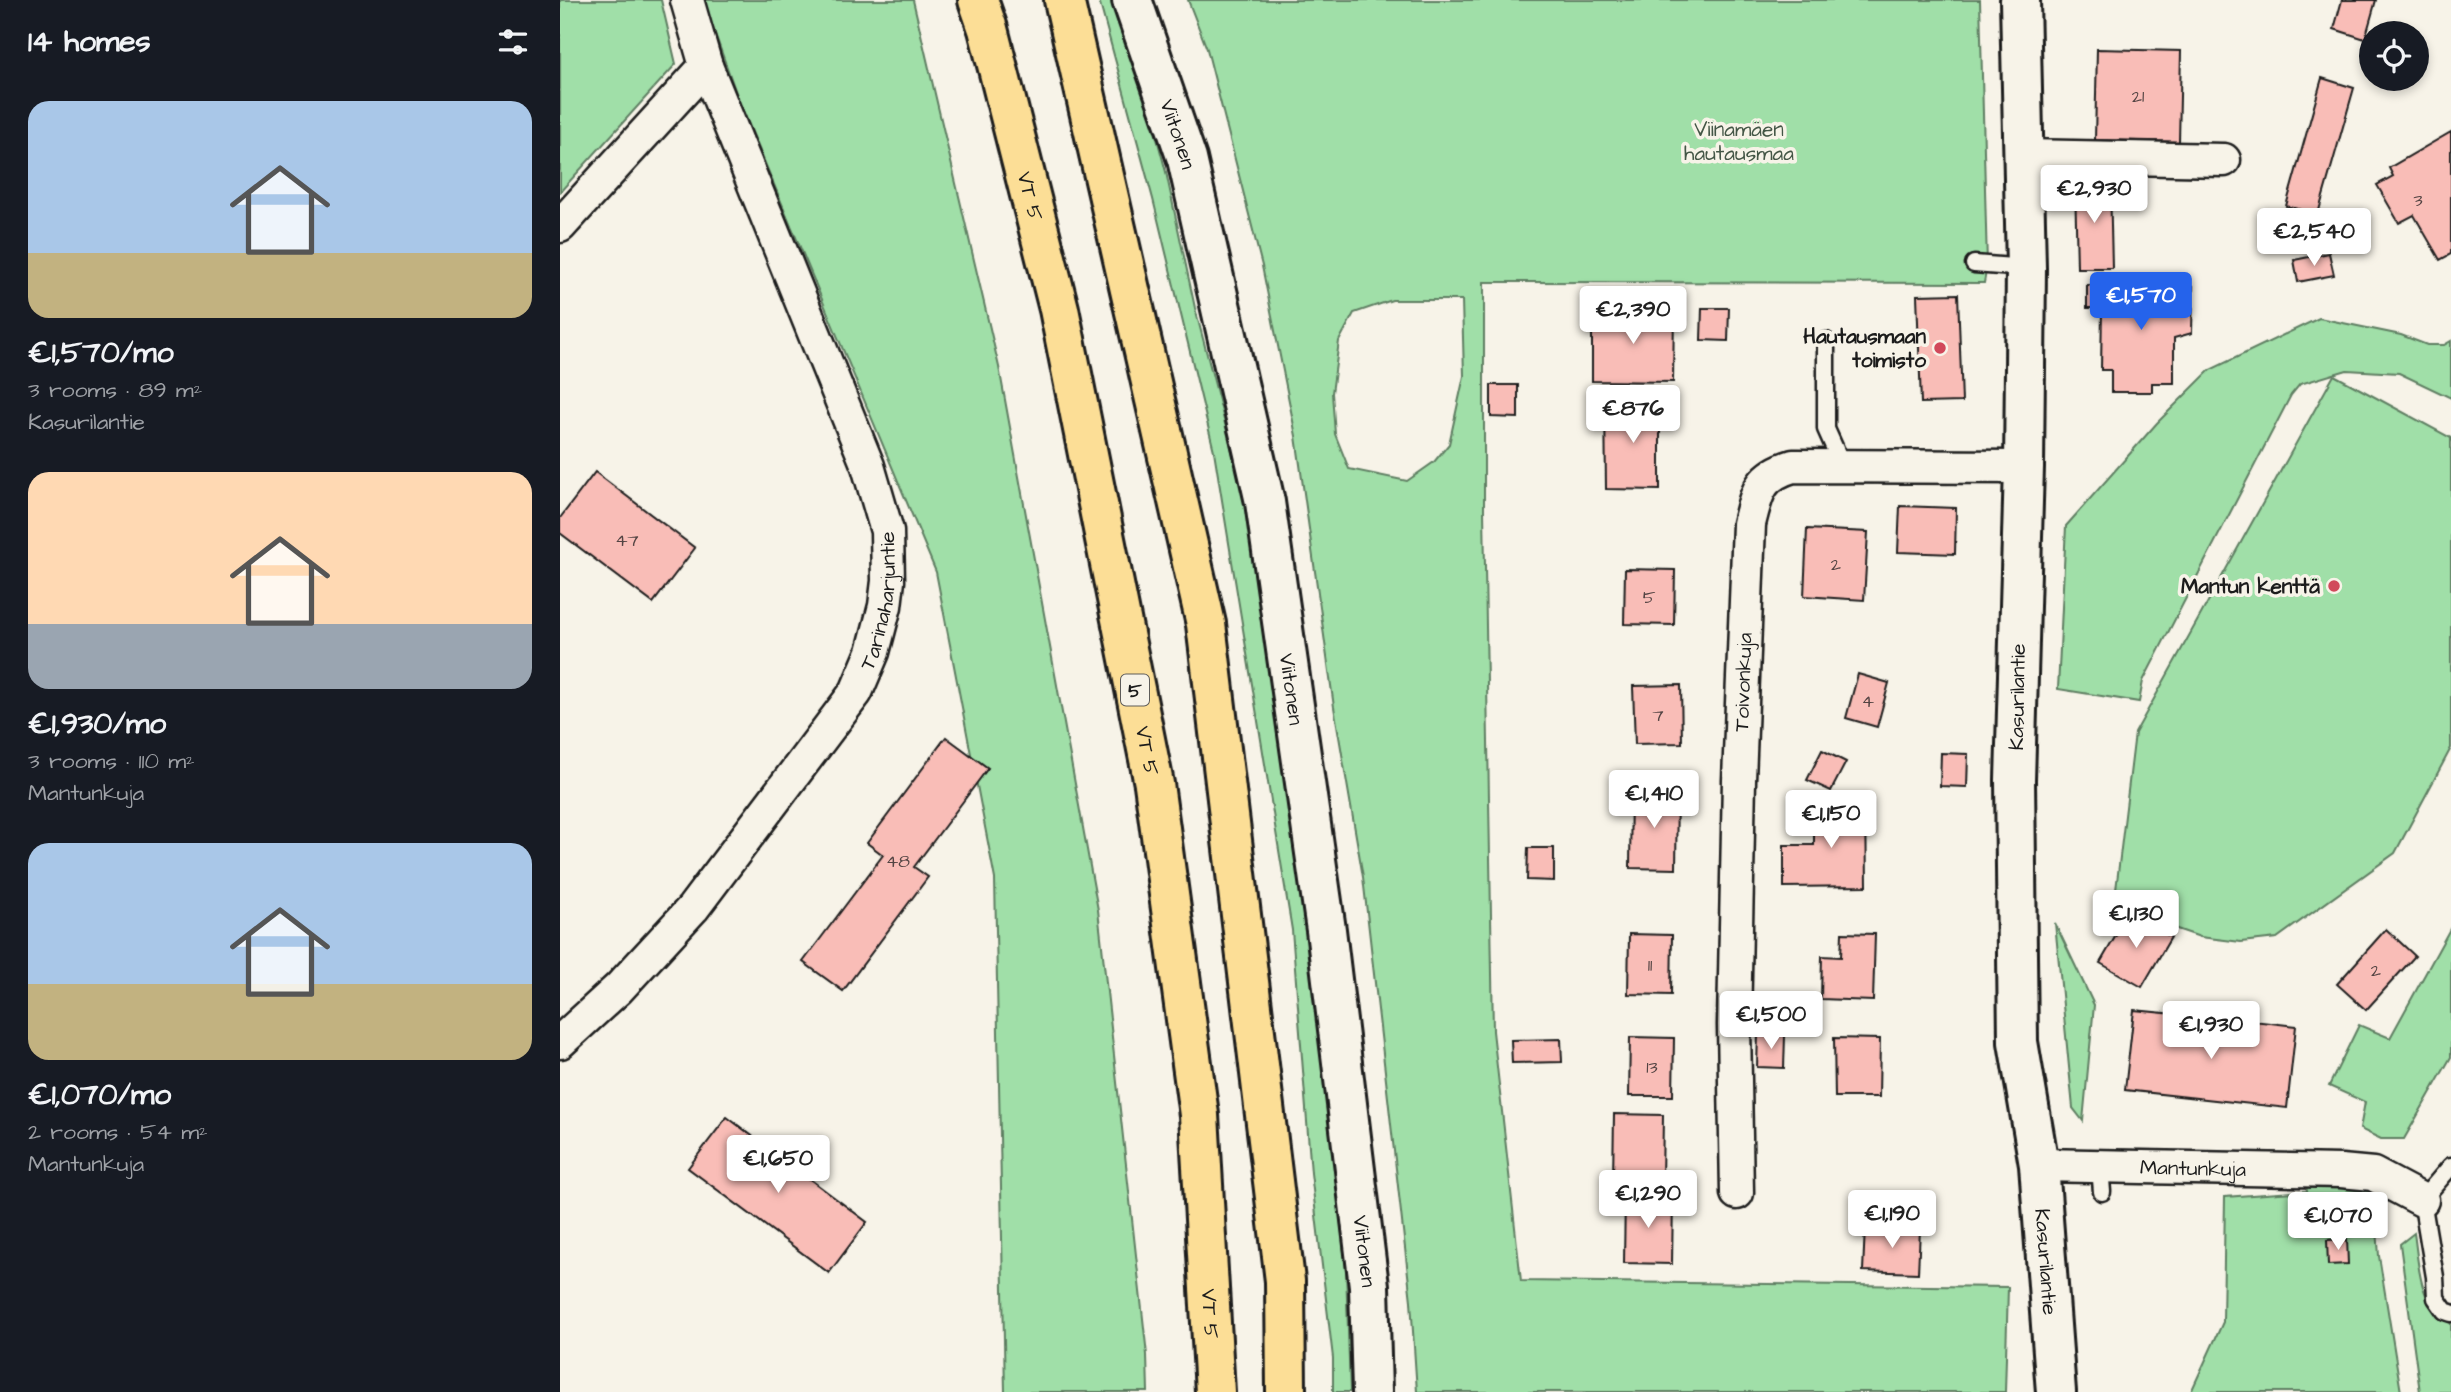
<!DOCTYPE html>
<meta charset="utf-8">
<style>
body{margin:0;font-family:"Architects Daughter",sans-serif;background:#20242c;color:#f1f3f6;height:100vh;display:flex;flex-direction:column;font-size:26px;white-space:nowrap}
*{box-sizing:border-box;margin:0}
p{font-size:23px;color:#9ea1a6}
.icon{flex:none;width:38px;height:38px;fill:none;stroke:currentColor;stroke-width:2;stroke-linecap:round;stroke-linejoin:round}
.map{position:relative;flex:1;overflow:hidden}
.sheet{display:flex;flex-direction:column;background:#171b24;width:560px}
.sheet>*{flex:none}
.controls{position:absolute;left:1799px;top:21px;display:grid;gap:14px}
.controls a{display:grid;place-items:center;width:70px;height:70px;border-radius:50%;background:#171b24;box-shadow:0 4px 10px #0003;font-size:35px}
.price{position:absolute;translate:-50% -60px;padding:0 16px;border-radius:7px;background:#fff;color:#222;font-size:23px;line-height:46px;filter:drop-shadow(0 2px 4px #0008)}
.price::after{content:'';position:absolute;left:50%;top:42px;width:21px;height:16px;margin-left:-10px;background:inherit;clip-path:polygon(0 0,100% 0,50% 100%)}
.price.selected{background:#2563eb;color:#fff}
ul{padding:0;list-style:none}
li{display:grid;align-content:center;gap:14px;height:371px;padding:0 28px}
li span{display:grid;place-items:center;height:217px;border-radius:21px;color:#555}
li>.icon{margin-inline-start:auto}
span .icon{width:126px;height:126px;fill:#fffc;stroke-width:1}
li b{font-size:30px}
h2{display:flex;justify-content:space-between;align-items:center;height:84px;padding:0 28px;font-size:30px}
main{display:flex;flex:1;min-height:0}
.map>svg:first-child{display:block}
.green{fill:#a0dfa8;stroke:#5e7e62;stroke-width:2;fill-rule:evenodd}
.building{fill:#f9bdb7;stroke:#1c1c1c;stroke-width:2}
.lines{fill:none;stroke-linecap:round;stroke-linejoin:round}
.lane-casing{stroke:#1c1c1c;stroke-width:21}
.street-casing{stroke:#1c1c1c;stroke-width:37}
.secondary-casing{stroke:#1c1c1c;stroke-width:44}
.highway-casing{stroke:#1c1c1c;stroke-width:44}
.lane{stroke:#f7f3e8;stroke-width:16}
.street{stroke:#f7f3e8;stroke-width:32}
.secondary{stroke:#f7f3e8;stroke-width:38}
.highway{stroke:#fcde96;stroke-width:38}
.poi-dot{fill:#d1495b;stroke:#f7f3e8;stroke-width:2.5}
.labels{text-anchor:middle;stroke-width:7;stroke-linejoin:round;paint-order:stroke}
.number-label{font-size:18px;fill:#534443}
.shield{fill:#f7f3e8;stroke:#5e5c59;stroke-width:2}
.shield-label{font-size:19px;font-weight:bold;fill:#1c1c1c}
.park-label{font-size:21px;fill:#445646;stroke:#f7f3e8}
.street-label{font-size:21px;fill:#1c1c1c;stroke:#f7f3e8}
.poi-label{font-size:21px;font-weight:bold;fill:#1c1c1c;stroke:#f7f3e8;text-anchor:end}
</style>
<main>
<section class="sheet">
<h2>14 homes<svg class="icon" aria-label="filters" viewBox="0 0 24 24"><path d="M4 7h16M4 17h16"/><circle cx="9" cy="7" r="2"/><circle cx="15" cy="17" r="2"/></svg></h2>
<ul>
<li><span style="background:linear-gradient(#a9c7e8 70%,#c2b280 0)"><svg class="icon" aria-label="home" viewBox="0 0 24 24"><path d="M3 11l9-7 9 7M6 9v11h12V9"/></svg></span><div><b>€1,570/mo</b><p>3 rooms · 89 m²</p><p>Kasurilantie</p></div></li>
<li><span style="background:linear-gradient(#ffd9b3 70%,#9aa5b1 0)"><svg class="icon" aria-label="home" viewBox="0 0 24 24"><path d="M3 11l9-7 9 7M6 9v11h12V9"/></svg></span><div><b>€1,930/mo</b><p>3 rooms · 110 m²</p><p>Mantunkuja</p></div></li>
<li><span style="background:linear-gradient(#a9c7e8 65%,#c2b280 0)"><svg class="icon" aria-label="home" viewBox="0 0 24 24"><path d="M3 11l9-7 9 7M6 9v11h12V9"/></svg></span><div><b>€1,070/mo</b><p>2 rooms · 54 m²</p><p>Mantunkuja</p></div></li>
</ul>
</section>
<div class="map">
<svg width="1891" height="1392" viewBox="0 0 1891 1392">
<rect width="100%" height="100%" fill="#f7f3e8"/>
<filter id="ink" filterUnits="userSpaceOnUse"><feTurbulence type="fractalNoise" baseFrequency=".0143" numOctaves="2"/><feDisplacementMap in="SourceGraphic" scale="14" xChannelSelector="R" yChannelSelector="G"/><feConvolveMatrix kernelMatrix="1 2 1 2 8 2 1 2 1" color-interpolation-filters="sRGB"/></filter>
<g filter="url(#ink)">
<g class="green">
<polygon points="0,0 101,0 116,64 0,192"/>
<polygon points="143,0 353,0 439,367 538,910 587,1355 588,1392 445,1392 435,879 376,572 179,101"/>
<polygon points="539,0 555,0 577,64 606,172 635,308 691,524 730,791 757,1015 786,1269 790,1392 773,1392 773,1358 751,1173 732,930 654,451 593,199"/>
<path d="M628 0H1420L1427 265 1424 283 924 282V510L933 1031 961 1281 1448 1287 1445 1392H857L851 1301 803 877 774 707 736 436 702 266 647 49ZM832 300H902L904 376 889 444 874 462 847 481 789 469 775 434 772 393 779 341 794 313Z"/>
<polygon points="1759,318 1841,335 1867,345 1884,345 1891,341 1891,398 1839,373 1787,370 1740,384 1731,395 1583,681 1579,702 1498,689 1506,526 1597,423 1650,370"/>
<polygon points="1774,375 1891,438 1891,748 1835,853 1717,938 1681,942 1640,937 1611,927 1571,906 1556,890 1575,733"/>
<polygon points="1495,923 1534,1005 1523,1121 1513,1108"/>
<polygon points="1891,927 1891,1057 1844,1139 1821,1139 1800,1129 1805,1102 1769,1086 1799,1025 1830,1038"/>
<polygon points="1743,1170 1813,1174 1819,1256 1841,1392 1631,1392 1663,1322 1665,1197 1747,1191"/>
<path d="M1854 1233C1859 1266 1858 1305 1891 1323V1392H1860L1840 1244Z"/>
</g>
<g class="building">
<polygon points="1782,0 1816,0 1805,39 1774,29"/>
<polygon points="1537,49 1621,51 1619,142 1535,140"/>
<polygon points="1762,78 1794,88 1758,214 1726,206"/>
<polygon points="1891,132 1891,254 1880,260 1854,215 1839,223 1817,185 1833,176 1829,168"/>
<polygon points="1550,182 1552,268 1517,268 1515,183"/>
<polygon points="1769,253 1774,275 1738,282 1734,260"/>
<polygon points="1527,285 1633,286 1632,333 1614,338 1614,383 1592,383 1592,392 1551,392 1551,370 1541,370 1542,308 1527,308"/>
<polygon points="1398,294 1402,402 1361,403 1357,295"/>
<polygon points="1142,308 1169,308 1168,341 1141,340"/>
<polygon points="1032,310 1114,311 1113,382 1032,381"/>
<polygon points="931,385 958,385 958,418 931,417"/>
<polygon points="1045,400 1100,400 1100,490 1046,489"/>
<polygon points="35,472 135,548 93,603 0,533 0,518"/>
<polygon points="1340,506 1396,508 1395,554 1338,552"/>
<polygon points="1247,529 1308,532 1304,600 1244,596"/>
<polygon points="1065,569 1115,570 1114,625 1064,624"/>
<polygon points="1298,674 1329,683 1317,727 1286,718"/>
<polygon points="1121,685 1122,743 1075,744 1073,686"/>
<polygon points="386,737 428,768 354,867 368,877 283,991 243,962 323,855 307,843"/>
<polygon points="1262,750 1286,762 1271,791 1247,780"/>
<polygon points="1381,753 1408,754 1407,787 1380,786"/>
<polygon points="1071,791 1117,792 1116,869 1070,868"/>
<polygon points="1254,805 1306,805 1307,886 1224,887 1224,845 1254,845"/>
<polygon points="968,848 994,848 994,881 967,880"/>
<polygon points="1569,913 1611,937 1582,987 1540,963"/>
<polygon points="1826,929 1855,956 1806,1010 1777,984"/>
<polygon points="1282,933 1315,934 1313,1001 1261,999 1262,956 1281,957"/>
<polygon points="1069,934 1112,935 1111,995 1068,994"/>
<polygon points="1574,1010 1624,1015 1622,1027 1684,1034 1685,1020 1736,1026 1727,1108 1565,1090"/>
<polygon points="1198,1034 1225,1035 1224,1068 1197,1067"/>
<polygon points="1070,1037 1114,1038 1113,1096 1069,1096"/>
<polygon points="1274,1038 1320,1039 1319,1097 1275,1097"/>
<polygon points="1001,1039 1002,1062 952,1063 951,1040"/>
<polygon points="1054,1114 1103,1115 1102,1182 1053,1181"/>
<polygon points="167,1117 307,1222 269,1273 128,1168"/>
<polygon points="1065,1195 1113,1196 1112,1264 1064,1263"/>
<polygon points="1305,1227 1360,1229 1358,1273 1303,1271"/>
<polygon points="1787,1239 1788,1264 1768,1265 1767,1240"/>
</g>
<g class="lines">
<g class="lane-casing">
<g id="lane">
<polyline points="1414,264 1466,268"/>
<polyline points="1266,341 1266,429 1283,467"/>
<polyline points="1540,1166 1542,1192"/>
<polyline points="1891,1166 1862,1200 1875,1277 1876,1298 1885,1311 1891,1313"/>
</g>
</g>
<g class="street-casing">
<g id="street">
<polyline points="1463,156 1664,160"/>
<polyline points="0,226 146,66"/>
<path id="s1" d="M0 1042 59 988 133 908 296 692 313 652 325 606 328 581 327 531 308 466 146 66 127 0"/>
<path id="s2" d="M1479 1165 1781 1171 1813 1174 1862 1200"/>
<path id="s3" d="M1177 1193 1174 1025 1179 780 1189 524C1197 492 1199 476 1233 466L1464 467"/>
</g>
</g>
<g class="secondary-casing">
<g id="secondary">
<path id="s4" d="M572 0 627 159 705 502 766 930 809 1286 812 1392"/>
<path id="s5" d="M1460 0 1466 268 1464 467 1455 780 1458 1042 1479 1165 1496 1392"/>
</g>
</g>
<g class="highway-casing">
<g id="highway">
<path id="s6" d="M418 0 428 29 499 309 594 784 639 1115 655 1392"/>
<polyline points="504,0 646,624 725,1281 726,1392"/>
</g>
</g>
<use href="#lane" class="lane"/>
<use href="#street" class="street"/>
<use href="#secondary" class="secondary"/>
<use href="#highway" class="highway"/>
</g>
</g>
<g class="poi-dot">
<circle cx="1380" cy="348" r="7"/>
<circle cx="1774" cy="586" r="7"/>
</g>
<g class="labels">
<g class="number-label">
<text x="1578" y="102">21</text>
<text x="1858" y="206">3</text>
<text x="67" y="546">47</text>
<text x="1276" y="570">2</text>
<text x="1089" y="603">5</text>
<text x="1308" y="707">4</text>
<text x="1098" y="721">7</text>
<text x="338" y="867">48</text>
<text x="1090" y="971">11</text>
<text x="1816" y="976">2</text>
<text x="1092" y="1073">13</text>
</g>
<rect class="shield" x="561" y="674.5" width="28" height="31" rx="5"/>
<g class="shield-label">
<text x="575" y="697">5</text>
</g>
<g class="park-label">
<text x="1179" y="136">Viinamäen<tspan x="1179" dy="24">hautausmaa</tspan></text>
</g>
<g class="street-label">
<text dy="7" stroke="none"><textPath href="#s4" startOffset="142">Viitonen</textPath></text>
<text dy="7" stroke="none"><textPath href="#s6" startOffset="203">VT 5</textPath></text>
<text dy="7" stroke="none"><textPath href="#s1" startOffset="555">Tarinaharjuntie</textPath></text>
<text dy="7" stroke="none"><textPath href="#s3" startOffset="511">Toivonkuja</textPath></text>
<text dy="7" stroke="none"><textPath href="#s4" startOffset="709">Viitonen</textPath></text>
<text transform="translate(1457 697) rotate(-89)" y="7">Kasurilantie</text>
<text dy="7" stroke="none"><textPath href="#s6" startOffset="770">VT 5</textPath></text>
<text dy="7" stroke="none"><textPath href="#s2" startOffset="154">Mantunkuja</textPath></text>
<text dy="7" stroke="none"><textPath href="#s4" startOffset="1276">Viitonen</textPath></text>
<text dy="7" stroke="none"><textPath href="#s5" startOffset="1264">Kasurilantie</textPath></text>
<text dy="7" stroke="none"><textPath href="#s6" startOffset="1337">VT 5</textPath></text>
</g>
<g class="poi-label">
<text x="1366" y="343">Hautausmaan<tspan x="1366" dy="24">toimisto</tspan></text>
<text x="1760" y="593">Mantun kenttä</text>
</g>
</g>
</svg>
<div class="controls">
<a><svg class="icon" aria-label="locate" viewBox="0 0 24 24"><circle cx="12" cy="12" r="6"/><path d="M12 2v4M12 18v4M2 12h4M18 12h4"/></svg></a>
</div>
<b class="price" style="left:1534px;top:225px">€2,930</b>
<b class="price" style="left:1754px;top:268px">€2,540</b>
<b class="price selected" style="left:1581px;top:332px">€1,570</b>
<b class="price" style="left:1073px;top:346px">€2,390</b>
<b class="price" style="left:1073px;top:445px">€876</b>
<b class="price" style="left:1094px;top:830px">€1,410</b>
<b class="price" style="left:1271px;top:850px">€1,150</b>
<b class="price" style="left:1576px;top:950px">€1,130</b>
<b class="price" style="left:1211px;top:1051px">€1,500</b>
<b class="price" style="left:1651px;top:1061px">€1,930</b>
<b class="price" style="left:218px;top:1195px">€1,650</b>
<b class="price" style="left:1088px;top:1230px">€1,290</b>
<b class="price" style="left:1332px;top:1250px">€1,190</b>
<b class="price" style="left:1778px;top:1252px">€1,070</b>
</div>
</main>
